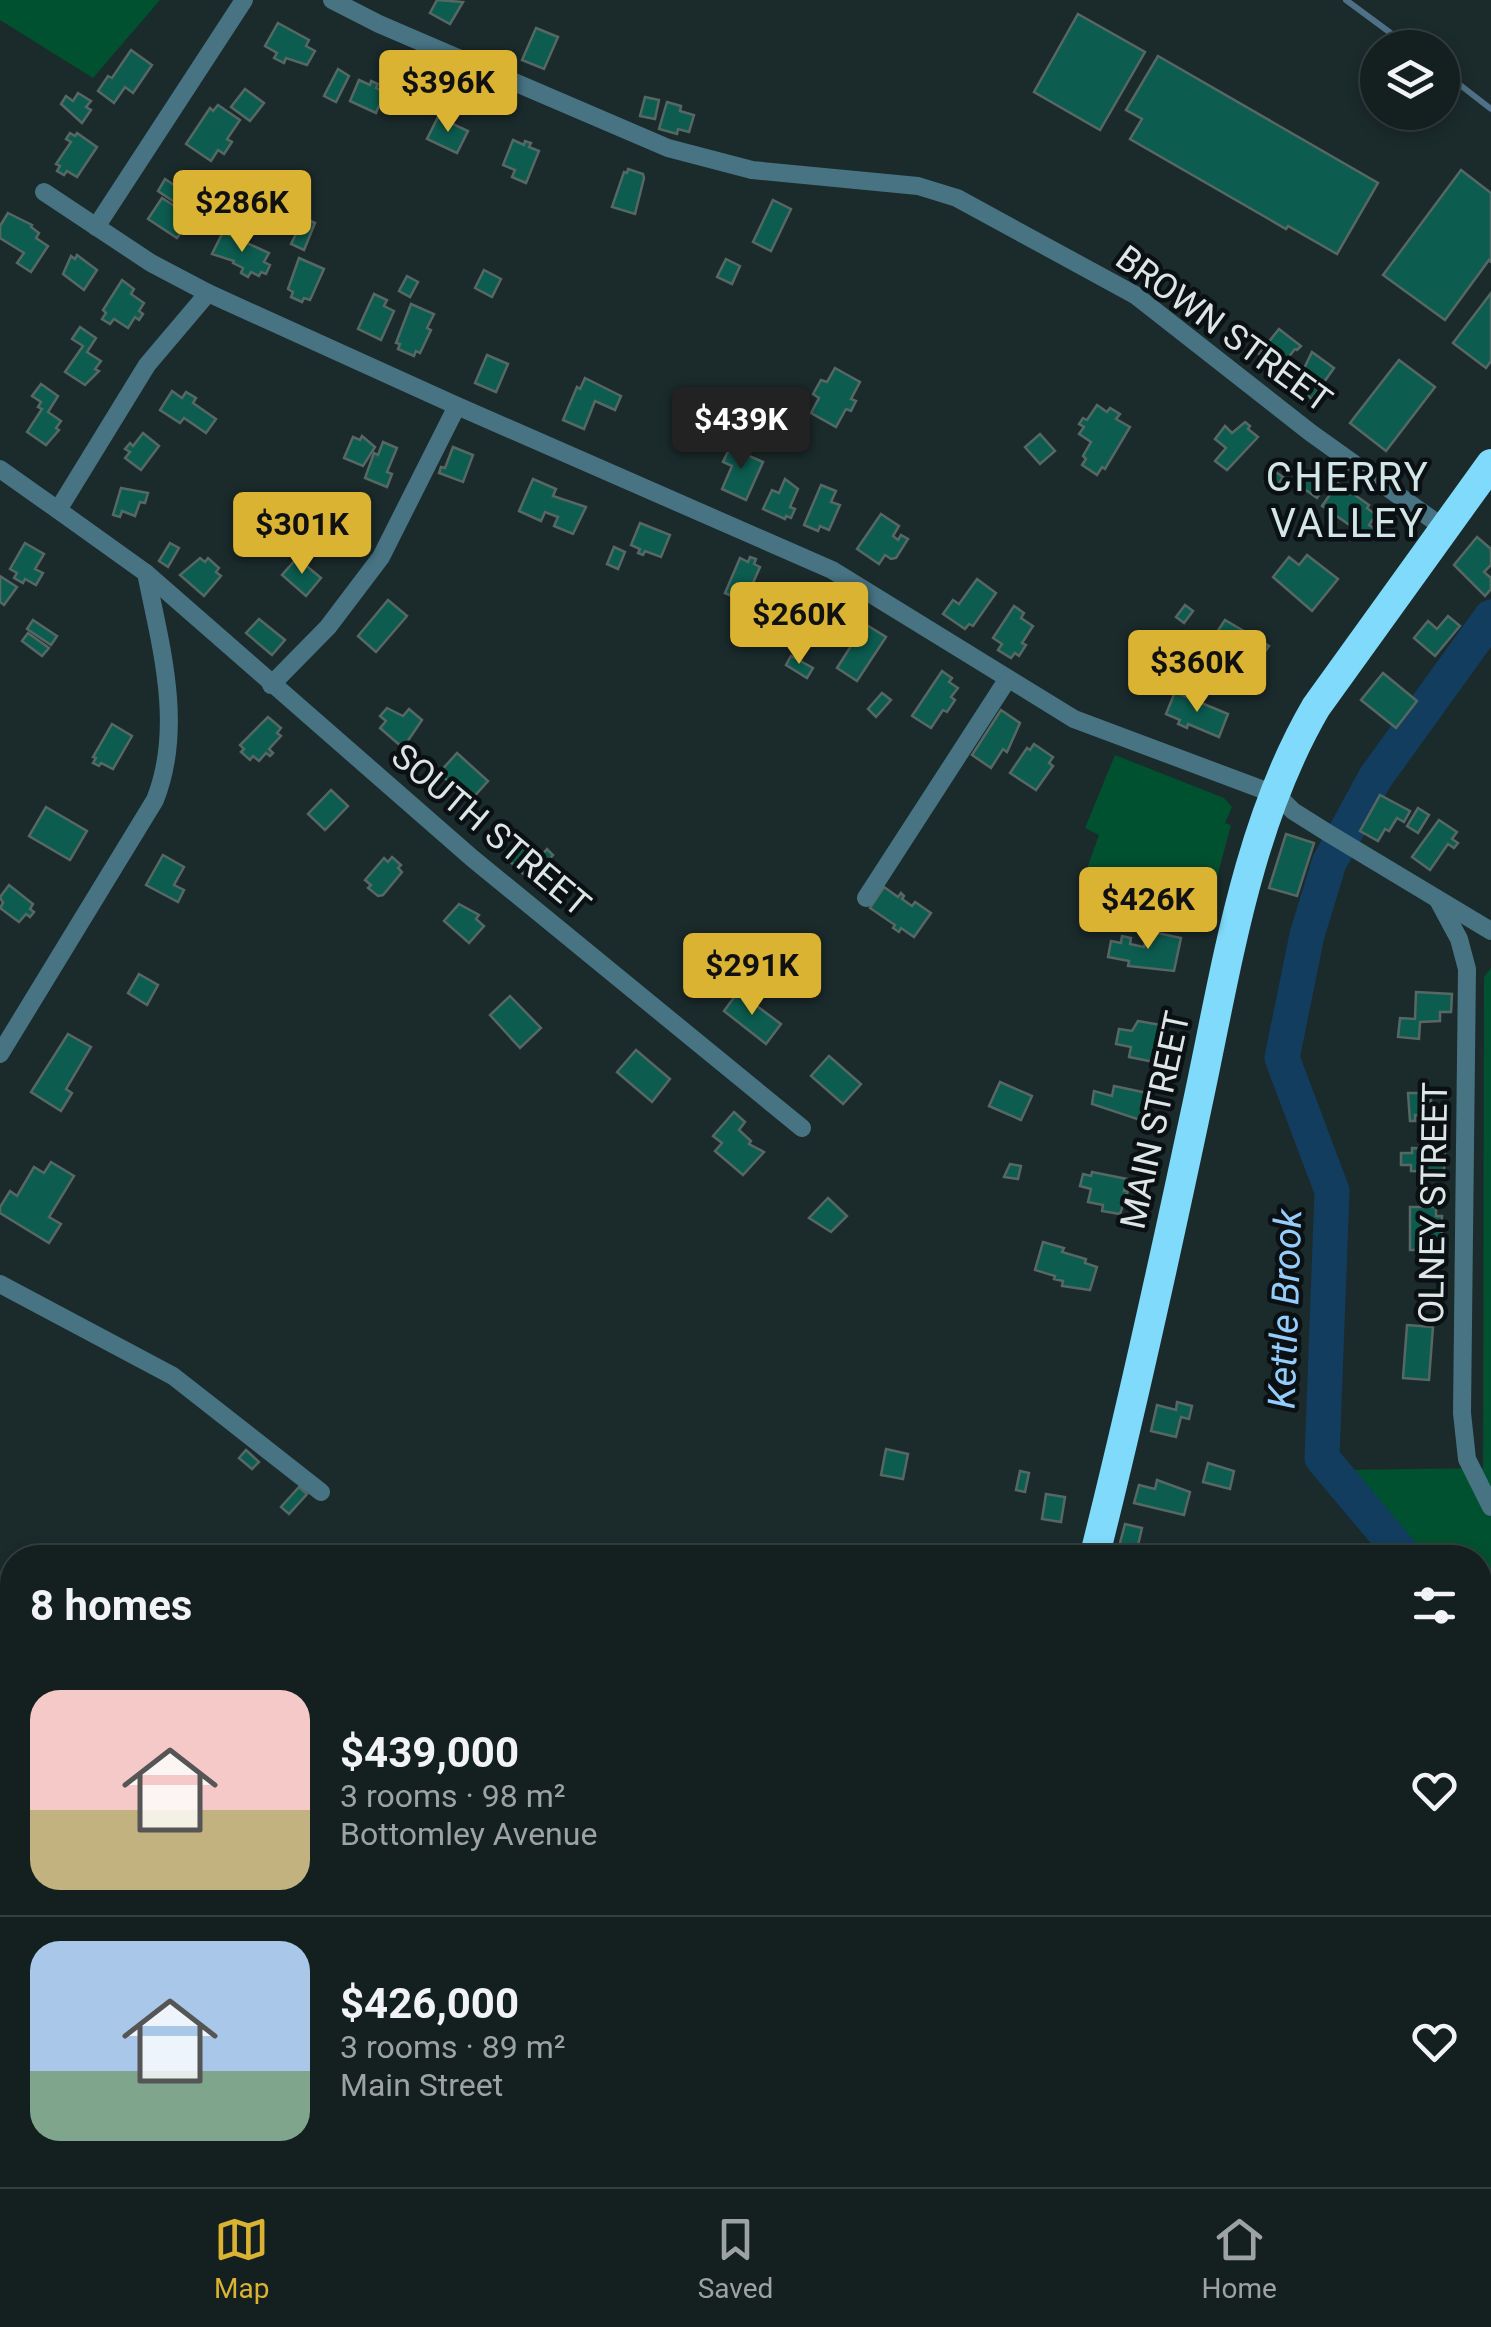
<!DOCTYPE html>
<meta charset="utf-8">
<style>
body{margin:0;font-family:Roboto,sans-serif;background:#212d2d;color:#f1f3f6;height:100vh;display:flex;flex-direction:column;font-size:38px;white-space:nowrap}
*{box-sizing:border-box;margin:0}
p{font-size:32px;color:#9da3a5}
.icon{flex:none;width:55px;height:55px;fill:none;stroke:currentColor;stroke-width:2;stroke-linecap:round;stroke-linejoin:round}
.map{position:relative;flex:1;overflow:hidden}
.details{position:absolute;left:0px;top:1545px;width:1492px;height:642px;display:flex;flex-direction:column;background:#142020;border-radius:40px 40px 0 0;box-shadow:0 5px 15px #0003,0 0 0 2px #333e3e}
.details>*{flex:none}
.controls{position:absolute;left:1360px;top:30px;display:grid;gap:20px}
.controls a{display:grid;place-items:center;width:100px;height:100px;border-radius:50%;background:#142020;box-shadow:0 5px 15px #0003,0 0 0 2px #333e3e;font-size:50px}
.price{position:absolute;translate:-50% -85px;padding:0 22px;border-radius:10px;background:#dab333;color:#111;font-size:32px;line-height:65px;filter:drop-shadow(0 2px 5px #0008)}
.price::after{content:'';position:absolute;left:50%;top:60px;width:30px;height:22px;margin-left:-15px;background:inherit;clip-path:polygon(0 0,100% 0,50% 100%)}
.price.on{background:#222;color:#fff}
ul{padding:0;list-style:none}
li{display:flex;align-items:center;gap:30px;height:250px;padding:0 30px}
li+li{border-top:2px solid #333e3e}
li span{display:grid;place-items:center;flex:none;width:280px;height:200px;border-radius:30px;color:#555}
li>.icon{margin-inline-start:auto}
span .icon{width:120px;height:120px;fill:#fffc;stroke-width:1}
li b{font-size:42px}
h2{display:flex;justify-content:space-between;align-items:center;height:120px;padding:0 30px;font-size:42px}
.tab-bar{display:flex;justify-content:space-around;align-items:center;height:140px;border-top:2px solid #333e3e;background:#142020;font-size:28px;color:#9da3a5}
.tab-bar a{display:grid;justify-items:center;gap:5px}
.tab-bar .on{color:#dab333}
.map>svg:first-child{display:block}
.green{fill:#00512f}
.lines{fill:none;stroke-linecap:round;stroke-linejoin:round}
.stream{stroke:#4f7087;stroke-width:6}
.river{stroke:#123d5e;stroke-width:35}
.building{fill:#0c5c50;stroke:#576763;stroke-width:2.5}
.street{stroke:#477383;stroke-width:18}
.highway{stroke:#7fdafb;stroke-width:30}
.labels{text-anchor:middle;stroke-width:9;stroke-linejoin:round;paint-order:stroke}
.street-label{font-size:35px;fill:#dde6e7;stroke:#0b1112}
.water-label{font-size:38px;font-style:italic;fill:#94ccfe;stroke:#0b1112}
.quarter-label{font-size:40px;letter-spacing:2.5px;fill:#d2e5e7;stroke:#0b1112}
</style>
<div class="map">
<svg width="1491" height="2187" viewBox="0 0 1491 2187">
<rect width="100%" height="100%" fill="#1b2a2b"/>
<g class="green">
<polygon points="0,0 160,0 93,78 0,20"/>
<polygon points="1115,755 1224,798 1232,807 1225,823 1231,825 1208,911 1086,871 1099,835 1085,828"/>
<polygon points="1491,968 1491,1604 1490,1600 1480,1593 1480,1558 1429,1557 1379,1517 1342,1470 1483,1468 1484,977"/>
</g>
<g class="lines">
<g class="stream">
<polyline points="1346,0 1411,48"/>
<polyline points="1442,71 1491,109"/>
</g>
<g class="river">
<polyline points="1406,1558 1322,1458 1332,1191 1282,1058 1307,935 1329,863 1375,778 1491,617"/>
<polyline points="1480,1675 1491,1642"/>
<polyline points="1480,1802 1491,1780"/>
<polyline points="1047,2187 1051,2175"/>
</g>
</g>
<g class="building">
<polygon points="437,0 463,2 450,24 430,13"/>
<polygon points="1078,14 1145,52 1100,130 1034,92"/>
<polygon points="278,23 309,40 306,46 315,51 307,65 286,58 284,63 274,58 277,53 265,46"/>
<polygon points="536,28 558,37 544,69 522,60"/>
<polygon points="131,50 152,65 133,93 125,87 114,103 98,91 108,76 112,78"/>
<polygon points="1158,56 1378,183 1337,254 1288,226 1286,229 1130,139 1142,119 1126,110"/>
<polygon points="338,69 349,76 336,102 324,96"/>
<polygon points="359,80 370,85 371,81 378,84 376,88 385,92 382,99 388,102 385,108 379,106 376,113 350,101"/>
<polygon points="245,89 264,103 250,121 231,107"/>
<polygon points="78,93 91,101 86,107 91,110 82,123 61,104 66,96 73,101"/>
<polygon points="645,97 659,100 655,119 640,116"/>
<polygon points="667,102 681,106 680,111 694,115 689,132 678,129 677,134 659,129"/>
<polygon points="218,105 240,120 227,139 232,142 224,154 218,150 211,161 186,144 210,108 213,111"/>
<polygon points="438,117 468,131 457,153 427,139"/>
<polygon points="70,133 75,136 77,133 97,147 77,177 67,171 64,175 57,171 60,166 56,164 71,142 66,139"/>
<polygon points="513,140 524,145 525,141 531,143 529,147 539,151 526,183 512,177 515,170 503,165"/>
<polygon points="628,169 643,174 644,178 635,214 612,207 624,172 627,173"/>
<polygon points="1461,170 1491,193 1491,262 1489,260 1445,320 1383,275"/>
<polygon points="165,179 183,191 176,203 158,191"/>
<polygon points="162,198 190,216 188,219 194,223 188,231 184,228 177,238 148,219"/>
<polygon points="773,200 791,209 771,251 753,242"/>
<polygon points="8,213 32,225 31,227 39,233 36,238 48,246 31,272 17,263 24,253 0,238 0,226"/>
<polygon points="304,218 315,223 304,250 291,244"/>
<polygon points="223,232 269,253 264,262 270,265 266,274 261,272 259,276 251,272 248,277 241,273 243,268 233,263 234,261 212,254"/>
<polygon points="77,255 97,270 84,290 63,274 71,256 75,259"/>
<polygon points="299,258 324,269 310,300 304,298 302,302 291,297 293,292 288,289"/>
<polygon points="726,259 740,266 732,284 717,277"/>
<polygon points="484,270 501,279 492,297 475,288"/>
<polygon points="407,276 418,282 410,297 399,291"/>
<polygon points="122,280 134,289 131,294 144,303 139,311 143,314 139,320 135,317 128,328 114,319 110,324 102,319 106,313 103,310"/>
<polygon points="1491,293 1491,361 1486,368 1453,343"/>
<polygon points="374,294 387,300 384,306 394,311 381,340 358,329"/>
<polygon points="411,304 434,314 427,328 431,330 420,353 416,351 414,356 398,349 400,344 396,343"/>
<polygon points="80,327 96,338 87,352 101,361 95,369 99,371 85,385 65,372 83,346 72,339"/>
<polygon points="1279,329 1301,346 1297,350 1295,349 1279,369 1276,366 1272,371 1260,362 1263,358 1259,354"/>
<polygon points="1312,352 1334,368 1312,399 1295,387"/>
<polygon points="487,355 508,364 496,392 475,383"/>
<polygon points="1399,360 1435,387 1386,451 1350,423"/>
<polygon points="835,368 860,382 851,399 856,401 851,411 846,409 836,427 811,413 819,398 813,394 821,380 827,382"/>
<polygon points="585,378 621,396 615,410 595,401 584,429 563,420 577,387 580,389"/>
<polygon points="41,384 58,396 48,412 61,421 56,428 59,430 46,445 27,432 42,409 38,407 41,402 32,396"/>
<polygon points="172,391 182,398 186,392 196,398 193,403 216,419 206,433 184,418 180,423 160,410"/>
<polygon points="1097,405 1107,412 1110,408 1120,414 1116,419 1130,427 1105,469 1102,467 1097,475 1082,465 1086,459 1083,456 1091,442 1079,434 1084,427 1079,424 1083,418 1087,420"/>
<polygon points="1245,422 1250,426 1248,429 1258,437 1227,470 1215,461 1226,448 1215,439 1225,426 1232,433"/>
<polygon points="143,433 159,446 141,470 125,458 130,452 125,449 130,443 133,446"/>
<polygon points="1040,434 1055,451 1040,464 1025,447"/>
<polygon points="362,436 375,447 363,466 344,458 353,437 360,440"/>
<polygon points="733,441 742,446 740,452 763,462 746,500 722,489 732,466 723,462"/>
<polygon points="383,442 397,448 387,472 392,474 387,487 365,478 374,453 378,455"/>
<polygon points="453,447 473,455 463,482 439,473 441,467 445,468"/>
<polygon points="1313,468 1330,479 1317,498 1300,486"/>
<polygon points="1273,470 1283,477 1275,489 1265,481"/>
<polygon points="533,479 556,489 553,496 586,507 573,534 554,526 558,517 545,512 541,521 519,511"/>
<polygon points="785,479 798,489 790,507 795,509 791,518 786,516 785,519 763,509 772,490 779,493"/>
<polygon points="1338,483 1369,505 1367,508 1376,515 1369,525 1374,528 1367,537 1322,506"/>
<polygon points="821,485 836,491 831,502 840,505 829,530 820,526 818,531 804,525"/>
<polygon points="121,488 148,493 145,503 140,502 135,516 122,511 120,517 113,515"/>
<polygon points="881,514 899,526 893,536 898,540 901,535 908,539 896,558 891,559 885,555 879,564 857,549"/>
<polygon points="640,523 670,535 661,557 645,551 643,555 638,553 640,549 631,545"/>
<polygon points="1477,537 1491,549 1491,565 1484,572 1491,578 1491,589 1485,596 1454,565"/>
<polygon points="25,543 44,554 35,569 43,573 36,585 25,579 23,583 14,578 17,573 10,569"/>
<polygon points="170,543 179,548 168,567 159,561"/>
<polygon points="614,547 625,552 618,569 607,564"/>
<polygon points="1307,555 1338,579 1312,611 1273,577 1289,557 1299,565"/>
<polygon points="750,557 756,559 754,564 760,567 749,592 754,595 750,604 725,593 740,558 748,562"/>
<polygon points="200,558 205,562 208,558 219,568 216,572 221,576 204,596 180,575"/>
<polygon points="297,558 321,578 306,596 282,575"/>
<polygon points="0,576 17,587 4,605 0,602"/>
<polygon points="977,579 996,593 973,626 969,624 965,629 943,614 953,600 959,604"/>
<polygon points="388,600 407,616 376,652 358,636"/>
<polygon points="1185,605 1193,611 1184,623 1176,617"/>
<polygon points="1014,606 1024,613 1021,618 1033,626 1022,643 1026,645 1019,656 1015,653 1011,658 998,650 1002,644 993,638"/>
<polygon points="1448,616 1460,626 1435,656 1414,638 1428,621 1437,629"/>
<polygon points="741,617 754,623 746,641 733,635"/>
<polygon points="259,619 285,640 272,655 246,633"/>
<polygon points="33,620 57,636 51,645 27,629"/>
<polygon points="1225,620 1269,646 1246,679 1204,654 1212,641 1238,657 1244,647 1217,632"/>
<polygon points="865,624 886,637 857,681 837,668"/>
<polygon points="28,633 49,648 42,656 22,641"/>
<polygon points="791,656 813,668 807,678 786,665"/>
<polygon points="942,671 952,678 949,682 958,688 951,697 955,700 947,712 943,710 931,728 912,716"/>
<polygon points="1383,673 1417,701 1396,728 1361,700"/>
<polygon points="1175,692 1228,714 1219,737 1188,724 1187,728 1178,724 1180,720 1166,714"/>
<polygon points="882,693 891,700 876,717 868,709"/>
<polygon points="387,708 403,716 409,709 422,720 403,748 380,728 386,721 380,716"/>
<polygon points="1001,710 1020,723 1007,752 1003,749 991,768 972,755"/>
<polygon points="268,717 281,728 277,733 281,736 269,749 273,753 270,756 266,753 259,761 253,756 250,760 241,752 244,749 240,745"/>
<polygon points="112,724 132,736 113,769 101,763 99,766 93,763 96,758 93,757"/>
<polygon points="1034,744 1053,757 1049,763 1053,766 1036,790 1010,773 1027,748 1030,750"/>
<polygon points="457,753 488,781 470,801 439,773"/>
<polygon points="331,790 348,806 325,830 308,814"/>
<polygon points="1380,795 1410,811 1404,822 1397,818 1389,831 1385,829 1378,841 1360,831"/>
<polygon points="46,807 87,831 70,860 29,836"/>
<polygon points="1418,808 1429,815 1418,833 1407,826"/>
<polygon points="1439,820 1457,832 1452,839 1458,843 1454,848 1448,844 1430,870 1412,857"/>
<polygon points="1286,834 1314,843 1297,896 1269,888"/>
<polygon points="522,839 541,856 547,849 553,855 530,880 505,857"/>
<polygon points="163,855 184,867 174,885 184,890 178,902 146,885"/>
<polygon points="392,857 401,865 398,868 402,872 383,895 378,896 368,888 371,885 365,880 384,858 388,862"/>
<polygon points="9,885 33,904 30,909 34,912 30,917 26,914 19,922 0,908 3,903 0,897"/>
<polygon points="884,887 898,897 901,893 904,896 902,899 912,906 915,902 931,913 914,937 901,928 899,932 893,928 895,925 870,908"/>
<polygon points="459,904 479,915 476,919 484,926 469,943 444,921"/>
<polygon points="1148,931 1181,938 1174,971 1128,966 1129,961 1108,957 1111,941 1121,943 1122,936 1131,938 1130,944 1144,947"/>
<polygon points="139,974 158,985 147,1005 128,993"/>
<polygon points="738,992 781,1024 766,1044 724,1011"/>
<polygon points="1416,992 1452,994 1451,1012 1440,1012 1440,1021 1420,1022 1419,1039 1398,1037 1400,1018 1415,1019"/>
<polygon points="510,996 541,1028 520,1048 490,1015"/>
<polygon points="1138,1021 1161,1025 1154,1062 1129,1057 1131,1047 1116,1044 1119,1029 1132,1031"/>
<polygon points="68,1034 91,1047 66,1089 72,1093 61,1111 31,1092"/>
<polygon points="636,1050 670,1079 652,1102 617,1072"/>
<polygon points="829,1056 861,1084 843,1104 811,1076"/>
<polygon points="1000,1082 1032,1096 1021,1120 989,1106"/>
<polygon points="1114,1086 1147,1093 1140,1120 1092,1104 1094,1091 1112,1096"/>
<polygon points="1408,1093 1431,1093 1431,1116 1415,1115 1415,1121 1410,1121"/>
<polygon points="734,1112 745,1122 739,1130 751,1141 749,1144 764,1152 743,1175 715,1151 722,1143 713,1136"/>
<polygon points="1412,1148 1445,1149 1444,1172 1411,1171 1411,1165 1401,1165 1401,1153 1412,1153"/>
<polygon points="51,1162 74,1176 49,1217 61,1224 49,1243 0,1213 0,1207 10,1191 17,1196 34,1167 44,1173"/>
<polygon points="1010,1164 1021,1166 1018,1179 1004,1177"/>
<polygon points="1092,1172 1127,1179 1124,1191 1128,1191 1120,1214 1102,1211 1103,1205 1088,1202 1091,1189 1080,1186 1083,1174 1091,1176"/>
<polygon points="828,1198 847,1216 831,1232 809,1218"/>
<polygon points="1410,1207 1436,1207 1436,1216 1442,1216 1441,1250 1410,1250"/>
<polygon points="1043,1242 1064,1248 1062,1252 1086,1259 1085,1263 1097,1267 1090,1290 1062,1286 1063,1281 1054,1279 1055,1276 1035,1270"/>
<polygon points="1407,1325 1433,1327 1429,1380 1403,1378"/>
<polygon points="1177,1402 1192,1406 1189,1419 1181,1417 1176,1437 1151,1431 1157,1405 1176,1410"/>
<polygon points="886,1449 908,1454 903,1479 881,1475"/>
<polygon points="246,1450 259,1462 252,1469 239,1458"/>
<polygon points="1208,1463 1234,1471 1230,1489 1203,1482"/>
<polygon points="1020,1471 1029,1473 1025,1492 1016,1490"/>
<polygon points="1157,1480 1190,1492 1184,1515 1134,1503 1139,1485 1155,1489"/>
<polygon points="299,1487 307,1494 289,1514 281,1507"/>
<polygon points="1046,1494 1065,1497 1061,1522 1042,1519"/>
<polygon points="1125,1524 1142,1528 1135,1558 1116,1558"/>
</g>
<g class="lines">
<g class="street">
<polyline points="332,0 379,24 668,148 752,170 918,186 957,198 1135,295 1311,433 1444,528"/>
<polyline points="44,192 151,263 208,293 455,405 832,570 1074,719 1277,795 1293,811 1328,833 1491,931"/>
<polyline points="96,227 244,0"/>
<polyline points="0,469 58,510"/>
<polyline points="146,573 472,858 802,1128"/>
<polyline points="271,685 328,627 381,557 457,406"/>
<polyline points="866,898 1007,680"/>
<polyline points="1438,900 1459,939 1467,969 1462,1413 1467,1459 1491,1507"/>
<path d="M0 1054 155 800C184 727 161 647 146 573L58 510 147 365 208 293"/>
<polyline points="0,1284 173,1376 321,1492"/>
</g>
<g class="highway">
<path d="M1094 1558C1132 1408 1165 1257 1197 1106 1226 972 1246 827 1316 707L1491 464"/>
<polyline points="881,2187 886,2175"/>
</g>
</g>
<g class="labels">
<g class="street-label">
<text transform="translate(1224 329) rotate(36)" y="12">BROWN STREET</text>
<text transform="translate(491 830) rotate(40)" y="12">SOUTH STREET</text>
<text transform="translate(1155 1120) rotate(-78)" y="12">MAIN STREET</text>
<text transform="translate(1433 1203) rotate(-89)" y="12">OLNEY STREET</text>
</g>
<g class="water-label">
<text transform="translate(1285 1309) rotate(-88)" y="13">Kettle Brook</text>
</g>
<g class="quarter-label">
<text x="1348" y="491">CHERRY<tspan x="1348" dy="46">VALLEY</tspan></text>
</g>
</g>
</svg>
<div class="controls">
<a><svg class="icon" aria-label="layers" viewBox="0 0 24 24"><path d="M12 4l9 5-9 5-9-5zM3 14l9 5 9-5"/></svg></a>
</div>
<b class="price" style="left:448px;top:135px">$396K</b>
<b class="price" style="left:242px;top:255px">$286K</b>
<b class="price on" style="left:741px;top:472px">$439K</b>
<b class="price" style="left:302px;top:577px">$301K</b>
<b class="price" style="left:799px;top:667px">$260K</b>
<b class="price" style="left:1197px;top:715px">$360K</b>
<b class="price" style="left:1148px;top:952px">$426K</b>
<b class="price" style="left:752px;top:1018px">$291K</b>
<section class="details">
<h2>8 homes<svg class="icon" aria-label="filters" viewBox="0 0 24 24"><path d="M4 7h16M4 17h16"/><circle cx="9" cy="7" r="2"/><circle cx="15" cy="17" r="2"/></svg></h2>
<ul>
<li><span style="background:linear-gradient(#f6c9c9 60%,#c2b280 0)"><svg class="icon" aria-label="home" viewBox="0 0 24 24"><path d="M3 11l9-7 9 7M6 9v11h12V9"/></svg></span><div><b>$439,000</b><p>3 rooms · 98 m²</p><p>Bottomley Avenue</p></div><svg class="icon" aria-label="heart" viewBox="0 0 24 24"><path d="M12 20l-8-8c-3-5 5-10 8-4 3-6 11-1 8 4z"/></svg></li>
<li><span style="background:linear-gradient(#a9c7e8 65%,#7fa58c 0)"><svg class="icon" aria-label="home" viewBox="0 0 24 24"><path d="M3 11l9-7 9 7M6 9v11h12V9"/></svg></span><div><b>$426,000</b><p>3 rooms · 89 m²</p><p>Main Street</p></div><svg class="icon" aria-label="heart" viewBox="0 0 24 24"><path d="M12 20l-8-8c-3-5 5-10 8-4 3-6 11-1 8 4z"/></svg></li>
</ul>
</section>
</div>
<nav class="tab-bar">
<a class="on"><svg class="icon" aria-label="map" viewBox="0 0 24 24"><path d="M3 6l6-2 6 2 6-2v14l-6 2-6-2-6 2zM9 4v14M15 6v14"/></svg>Map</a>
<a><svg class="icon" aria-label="saved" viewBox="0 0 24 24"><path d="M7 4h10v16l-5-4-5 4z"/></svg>Saved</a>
<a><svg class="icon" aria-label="home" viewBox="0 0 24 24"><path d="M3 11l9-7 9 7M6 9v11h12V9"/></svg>Home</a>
</nav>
